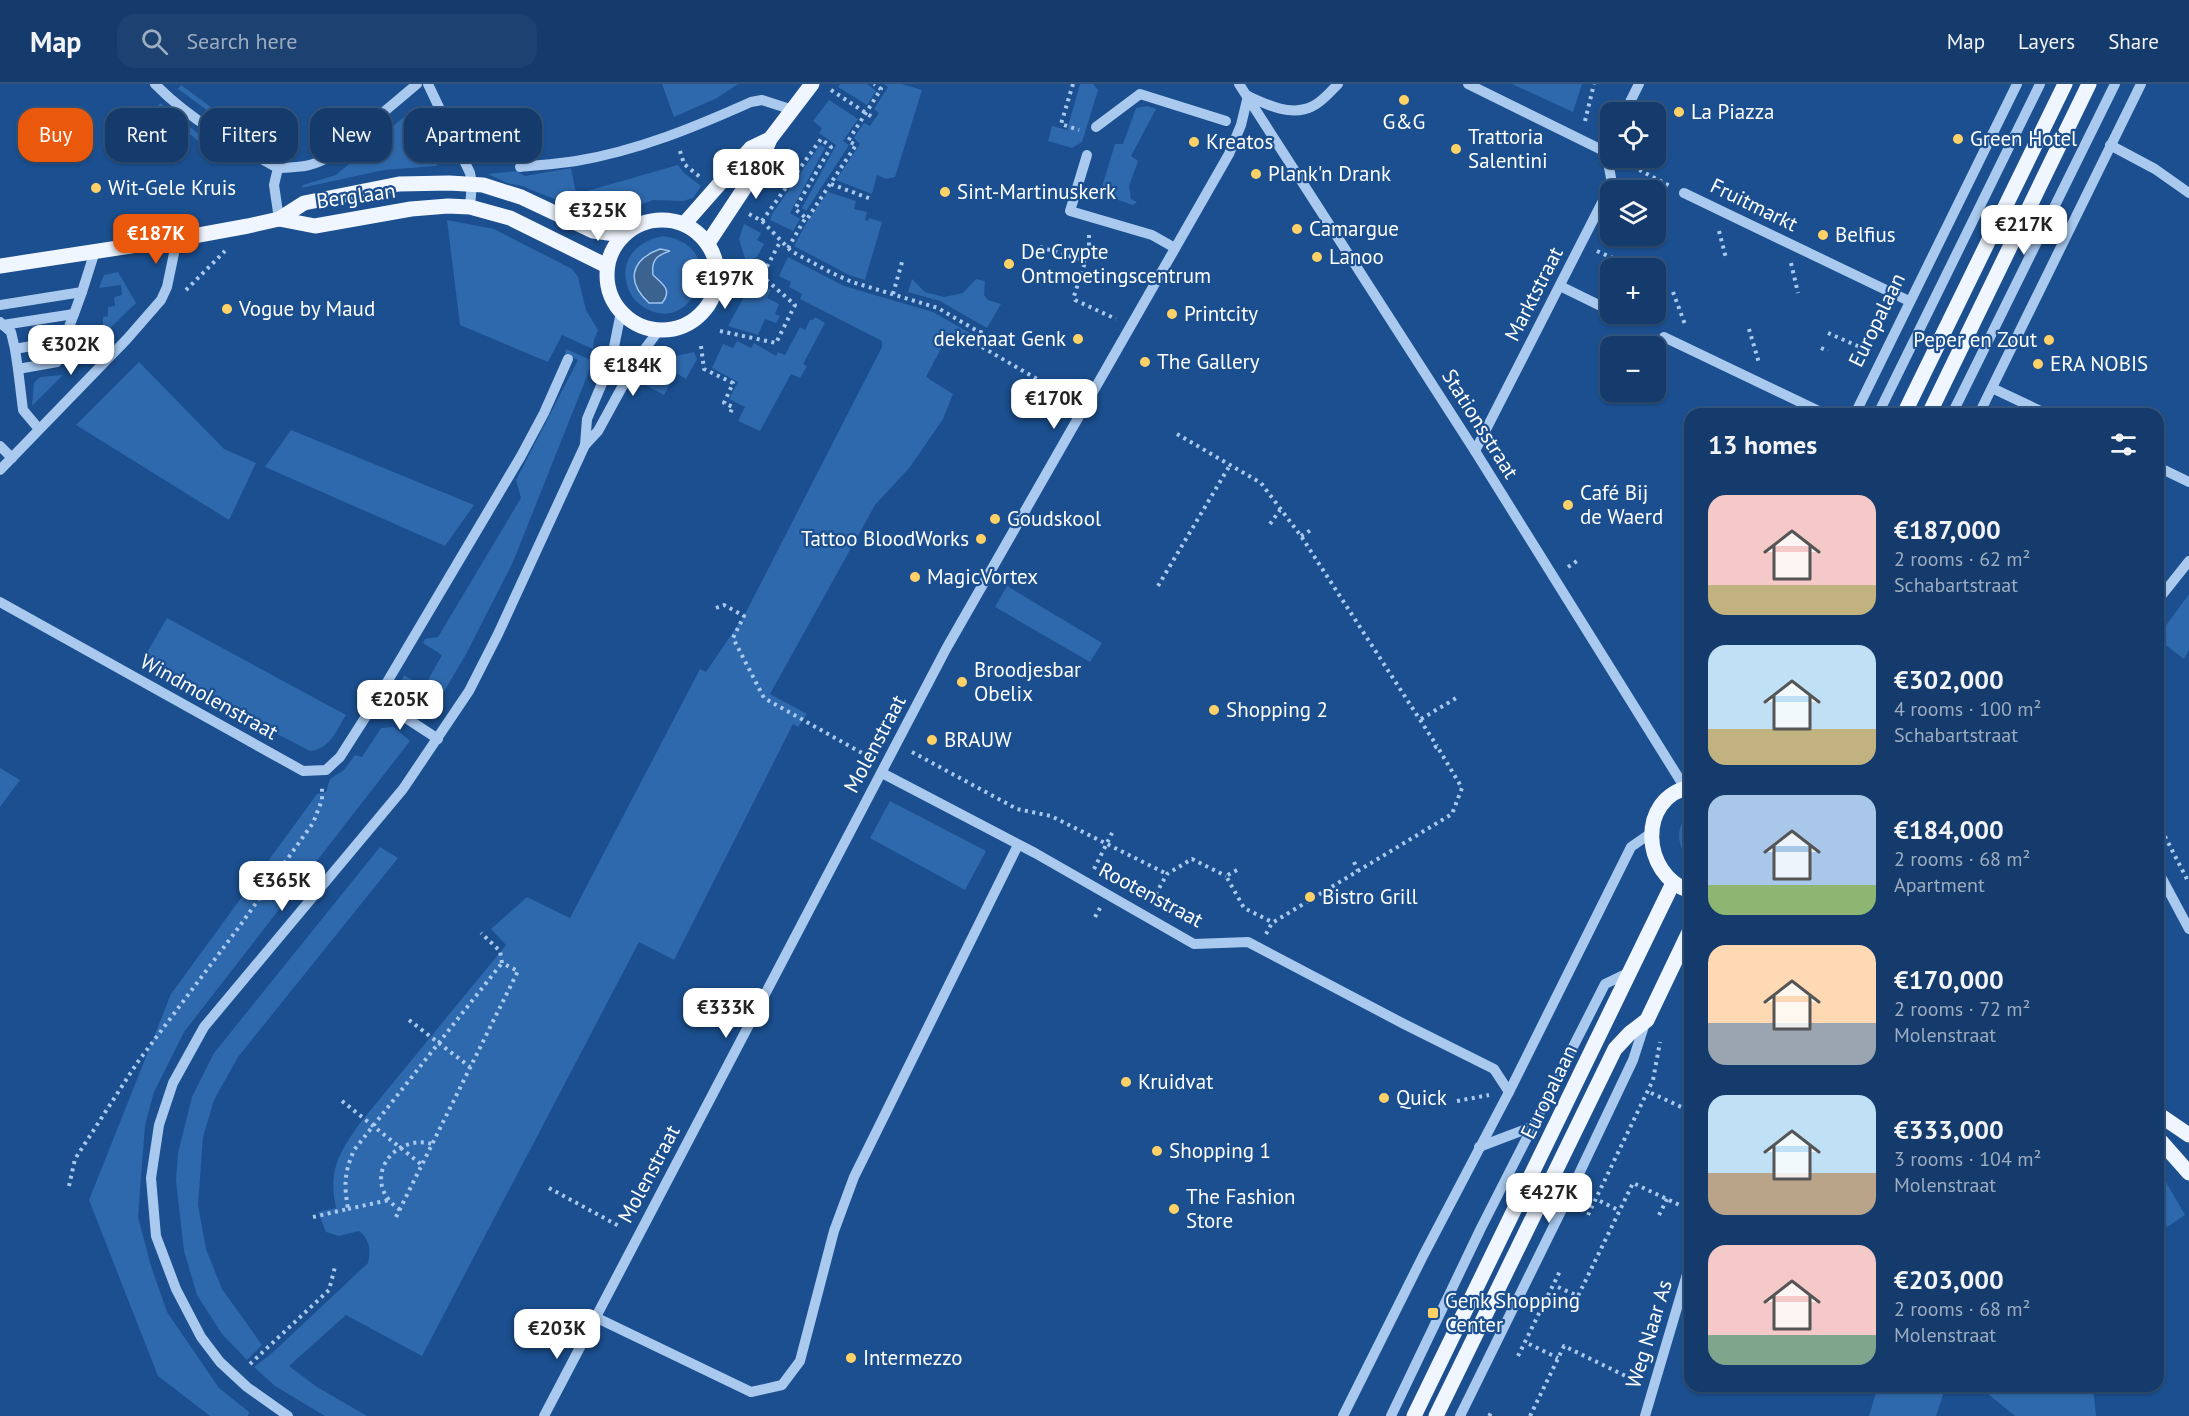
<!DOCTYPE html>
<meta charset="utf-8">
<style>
body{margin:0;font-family:"PT Sans",sans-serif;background:#1d4271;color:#f1f3f6;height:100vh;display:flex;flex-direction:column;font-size:22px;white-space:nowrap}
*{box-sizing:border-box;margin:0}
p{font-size:20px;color:#9dadc1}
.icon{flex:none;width:33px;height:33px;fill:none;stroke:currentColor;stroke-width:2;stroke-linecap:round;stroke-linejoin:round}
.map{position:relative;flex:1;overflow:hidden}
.sheet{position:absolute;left:1684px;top:324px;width:480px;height:984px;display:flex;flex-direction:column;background:#143b6b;border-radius:18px;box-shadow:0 2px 4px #0004,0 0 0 2px #33557e}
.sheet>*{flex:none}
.banner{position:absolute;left:18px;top:24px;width:570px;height:54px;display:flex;gap:12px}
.tools{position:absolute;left:1600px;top:18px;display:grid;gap:12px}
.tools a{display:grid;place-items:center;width:66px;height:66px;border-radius:12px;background:#143b6b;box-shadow:0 2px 4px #0004,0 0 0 2px #33557e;font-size:30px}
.price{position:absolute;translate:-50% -51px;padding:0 14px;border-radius:12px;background:#fff;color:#222;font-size:20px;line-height:39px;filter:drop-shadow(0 2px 3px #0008)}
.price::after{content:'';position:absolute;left:50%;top:36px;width:18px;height:14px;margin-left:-9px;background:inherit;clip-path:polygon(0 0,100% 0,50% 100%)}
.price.current{background:#ea580c;color:#fff}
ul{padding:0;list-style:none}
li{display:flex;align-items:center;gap:18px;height:150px;padding:0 24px}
li span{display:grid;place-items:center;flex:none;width:168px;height:120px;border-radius:18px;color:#555}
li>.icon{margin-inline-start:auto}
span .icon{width:72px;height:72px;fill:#fffc;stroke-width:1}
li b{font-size:26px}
h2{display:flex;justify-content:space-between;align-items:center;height:72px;padding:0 24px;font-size:26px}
.chip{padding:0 21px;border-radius:18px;background:#143b6b;box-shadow:0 2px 4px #0004,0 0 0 2px #33557e;font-size:21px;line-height:54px}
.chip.current{background:#ea580c;color:#fff}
header{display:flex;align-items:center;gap:36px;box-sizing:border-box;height:84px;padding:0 30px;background:#143b6b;border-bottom:2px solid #33557e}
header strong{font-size:28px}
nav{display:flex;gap:33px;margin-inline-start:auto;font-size:21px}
.search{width:420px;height:54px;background:#1d4271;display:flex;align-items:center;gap:15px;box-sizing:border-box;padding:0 21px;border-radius:18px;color:#9dadc1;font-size:22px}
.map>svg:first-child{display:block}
.green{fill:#2e69ad;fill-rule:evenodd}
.water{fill:#3c6290;stroke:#9cc4f0;stroke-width:1.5}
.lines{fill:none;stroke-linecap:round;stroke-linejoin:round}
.path{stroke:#a9c9ee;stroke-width:4;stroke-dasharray:3 4.5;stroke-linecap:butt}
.minor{stroke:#a9c9ee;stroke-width:10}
.major{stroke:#f0f6ff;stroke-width:15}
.poi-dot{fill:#ffd166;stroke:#1b4f8f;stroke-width:2}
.labels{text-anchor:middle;stroke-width:4.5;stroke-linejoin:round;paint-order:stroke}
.poi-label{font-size:21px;fill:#fff;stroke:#1b4f8f;text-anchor:start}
.street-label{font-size:21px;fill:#fff;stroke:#1b4f8f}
</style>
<header>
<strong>Map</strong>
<div class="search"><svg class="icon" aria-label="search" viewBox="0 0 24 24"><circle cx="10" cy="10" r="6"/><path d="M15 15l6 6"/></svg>Search here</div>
<nav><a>Map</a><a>Layers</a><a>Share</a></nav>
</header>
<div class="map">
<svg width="2189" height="1332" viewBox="0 0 2189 1332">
<rect width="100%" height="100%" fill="#1b4f8f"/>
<g class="green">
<polygon points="662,0 738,0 717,14 674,33"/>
<polygon points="840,0 867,0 876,7 867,21 838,3"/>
<polygon points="884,0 902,0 922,6 895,93 886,95 877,91 872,110 836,96 860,60 854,54 864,39 870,42 879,29 874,25 888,3"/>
<polygon points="1080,0 1093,0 1098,6 1082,58 1072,64 1048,57 1052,42 1067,46"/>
<polygon points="1512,0 1582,0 1573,28"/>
<polygon points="181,1 238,43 237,48 178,5"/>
<polygon points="829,16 858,35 843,57 849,61 806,127 802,124 836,61 819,49 822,44 813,37"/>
<polygon points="160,19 196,48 229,69 203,61 157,23"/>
<polygon points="1147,22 1156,25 1131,72 1138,77 1129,102 1131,115 1137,118 1133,121 1106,112 1101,106 1115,60 1123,60 1136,24"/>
<polygon points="412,26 423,30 441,75 436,82 384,86 301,104 303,101 336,91"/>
<polygon points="820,61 825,64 790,129 800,135 793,147 770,136 772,130"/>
<polygon points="678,81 684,89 701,102 693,114 683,117 653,116 616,130 606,132 590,130 587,107"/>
<polygon points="571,84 576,109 574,123 522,102 507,99 488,90 517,87 525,92"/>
<polygon points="828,108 856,117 854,125 867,128 865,136 868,137 869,134 882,138 865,196 849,191 794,162 808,136"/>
<polygon points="447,136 494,145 572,185 578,193 586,226 598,246 594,256 593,265 562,251 548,278 460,241"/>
<polygon points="744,140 761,149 757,156 764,160 757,173 746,178 739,155"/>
<path d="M663 152C733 162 693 253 645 224 637 219 631 213 628 204 618 176 637 157 663 152ZM668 167C655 172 651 178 653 192 663 200 672 206 662 219L634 192 637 181 646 170Z"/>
<path d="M788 173 844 202 933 228 975 252 969 263 948 251 926 293 953 310 943 335 910 383 875 421 770 610 807 630 798 643 793 640 674 876 639 858 422 1272 346 1231 289 1282 317 1303 367 1332H325L275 1302 254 1283 271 1270 368 1179C371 1166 370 1156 359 1147L339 1152 326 1148 318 1128 336 1124C328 1086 339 1069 360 1039L506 861 491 845 527 813 570 834 700 585 706 588 744 532 882 263V257L800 215 802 210 789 203 791 198 779 192Z"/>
<polygon points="118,188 136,219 89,265 84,247 103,244 103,233 108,232 108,223 115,222 114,213 122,211 121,201 99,204 104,191"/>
<polygon points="747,192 771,206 767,214 779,220 775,230 780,232 776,239 765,235 758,251 728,242 744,213"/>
<polygon points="912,195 925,208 944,213 963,209 976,195 985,197 984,211 988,216 1001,220 987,244 940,217 908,208"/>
<polygon points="815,233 825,239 803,280 807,282 800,294 791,290 760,347 738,337 745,323 729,315 738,298 712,284 723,260 733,264 737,257 751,264 754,259 776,272 778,268 785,271 800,243 805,246 810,236 813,236"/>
<polygon points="566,265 593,277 513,478 465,572 430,631 425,632 402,614 398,603 404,591 424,603 442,571 423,559 425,555 438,553 521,414 516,396 578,276 565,270"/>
<polygon points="694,268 697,275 686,295 676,289 664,311 643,300 657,276"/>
<polygon points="139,278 224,365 256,379 229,436 76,341"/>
<polygon points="63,291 32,322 34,299 40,293"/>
<polygon points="291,346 474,421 445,462 265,383"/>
<polygon points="1007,502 1102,559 1090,578 995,523"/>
<polygon points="2189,510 2189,566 2184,575 2159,556 2159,551"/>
<path d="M167 534 346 631C336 647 330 665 310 667L141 579Z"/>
<polygon points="394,643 410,657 184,948 154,1008 145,1041 138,1133 151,1182 167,1228 219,1304 249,1328 248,1332 210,1332 158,1292 89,1116 171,910 317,710 326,708 330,695 344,686 355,671 362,673 381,644"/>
<polygon points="0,684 20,696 0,723"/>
<polygon points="890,717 986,767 965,806 870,754"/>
<path d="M1690 729V777C1677 763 1674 743 1690 729Z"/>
<polygon points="380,763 398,774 238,973 214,1016 203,1053 198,1121 206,1165 222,1205 262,1261 247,1276 222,1250 197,1211 184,1167 176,1097 178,1069 192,1013 214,969"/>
<polygon points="2163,1093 2185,1131 2167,1143 2159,1132 2159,1096"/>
<polygon points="1878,1302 2093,1302 2096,1332 2015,1332 1988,1310 1944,1308 1936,1332 1869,1332"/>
</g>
<path class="water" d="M660 165 670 167C657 171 651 176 653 191 662 200 673 205 662 219H649C626 198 630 176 660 165Z"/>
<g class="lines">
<g class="path">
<polyline points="1073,0 1061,40 1079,46"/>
<polyline points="831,6 872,33"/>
<polyline points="1585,37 1594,0"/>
<polyline points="680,67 684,80 700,93"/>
<polyline points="1626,79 1670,102"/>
<polyline points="831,100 871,115"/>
<polyline points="749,130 762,137 791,167 830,188 852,198 938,224 979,248 981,248 975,259 1044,299"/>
<polyline points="762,137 821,55 831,63 795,125 807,135 856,61 848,57 881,5 874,0"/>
<polyline points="1719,147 1726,174"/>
<polyline points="1089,151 1089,166 1074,212 1075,216 1116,235"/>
<polyline points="1040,163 1086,177"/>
<polyline points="788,164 806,133"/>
<polyline points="1597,167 1626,180"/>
<polyline points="1791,179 1798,209"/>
<polyline points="743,188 762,192 781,156"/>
<polyline points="186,206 225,167"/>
<polyline points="1673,208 1686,243"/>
<polyline points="893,210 902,178"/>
<polyline points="1637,230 1655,238"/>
<polyline points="1749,245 1759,279"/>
<polyline points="720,247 776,259 795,221 762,192"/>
<polyline points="1828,249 1869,267"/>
<polyline points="701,262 704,285 733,299 724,319 733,323 730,329"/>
<polyline points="1821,264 1828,267"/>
<polyline points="1177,350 1261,399 1301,452 1437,662"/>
<polyline points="1270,440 1280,426"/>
<polyline points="1301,452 1311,446"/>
<polyline points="1568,483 1577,477"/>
<polyline points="1158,502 1230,381"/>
<polyline points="716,524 724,521 744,532 733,554 764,614 869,673"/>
<polyline points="1421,635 1458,613"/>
<polyline points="912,668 1017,725 1051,732 1167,790"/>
<polyline points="2158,739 2189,799"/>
<polyline points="1354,778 1358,787"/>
<polyline points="1094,785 1114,745"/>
<polyline points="1237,786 1226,792 1244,824 1272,838"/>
<polyline points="1152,817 1167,790 1192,775 1226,792"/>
<polyline points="1095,833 1100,824"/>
<polyline points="1266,850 1272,839 1452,730 1462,704 1437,662 1432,665"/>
<polyline points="409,936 470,983"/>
<polyline points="1651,1009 1690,1027"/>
<polyline points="342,1017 422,1081"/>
<polyline points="1457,1017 1489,1011"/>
<polyline points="69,1102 75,1075 137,979 239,843 313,739 322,716 322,702"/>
<polyline points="549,1104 619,1142"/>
<polyline points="1600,1117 1620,1127"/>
<polyline points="348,1125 389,1116"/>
<path d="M400 1126C396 1123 392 1120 389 1116 366 1088 397 1050 432 1060"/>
<polyline points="1588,1131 1653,996 1660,958"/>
<polyline points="1659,1131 1667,1115"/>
<path d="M313 1133 348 1125C344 1100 344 1090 354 1066L502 879"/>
<polyline points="396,1133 518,887 502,879 500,867 481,849"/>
<polyline points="1558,1203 1578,1212 1633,1099 1690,1126"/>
<polyline points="1529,1260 1558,1274"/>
<polyline points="1518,1272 1560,1187"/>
<polyline points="250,1280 329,1206 335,1183"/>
<polyline points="1489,1332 1491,1329"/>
<polyline points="1530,1332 1564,1262 1638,1298"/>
</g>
<g class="minor">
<path d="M155 0C190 36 234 60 278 84L274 101 279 135"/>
<polyline points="428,0 470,89 472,99 470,123"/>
<polyline points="1239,0 1475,367 1685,704"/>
<polyline points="1468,0 1606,68"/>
<path d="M1248 12C1267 21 1292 33 1313 22 1322 18 1331 7 1338 0"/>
<polyline points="1625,28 1639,0"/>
<polyline points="1096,43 1140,10 1226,37"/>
<polyline points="2110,61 2155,85 2189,109"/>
<polyline points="1087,71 1070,127 1152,151 1175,164"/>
<path d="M520 83C539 81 557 80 576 77 637 67 695 43 751 18L762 16 793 26"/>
<path d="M278 84C302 83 313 83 334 70L417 0"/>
<polyline points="1684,109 1909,217"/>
<polyline points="1560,202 1611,227"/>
<polyline points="0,221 82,208 95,167"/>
<polyline points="0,238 3,241 74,230 82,208"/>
<polyline points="3,241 11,248 15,265 64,256 74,230"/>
<polyline points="1664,253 1825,330"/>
<polyline points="15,265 18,285 57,278 64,256"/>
<polyline points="18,285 23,326 39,345"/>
<polyline points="1992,304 2047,330"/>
<polyline points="1855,330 2017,0"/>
<polyline points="1878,330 2040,0"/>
<polyline points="1952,330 2115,0"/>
<polyline points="1979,330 2141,0"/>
<polyline points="585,361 587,335 611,278 621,228"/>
<polyline points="0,362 12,374"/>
<polyline points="1475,367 1612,99 1606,68"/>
<polyline points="2158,383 2189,398"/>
<polyline points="0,386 127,255 161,216 167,203 177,155"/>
<polyline points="2158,516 2189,477"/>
<polyline points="0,518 303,687 326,686 340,673 377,615 521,372 544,329 568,275"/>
<polyline points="377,615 438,655"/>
<polyline points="882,689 1035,769 1194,860 1248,858 1404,940 1494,985 1509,1008"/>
<polyline points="2158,787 2189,845"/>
<polyline points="1479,1063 1534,1042"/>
<polyline points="595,1233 751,1308 782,1301 800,1277 834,1147 854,1093 1018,761"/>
<polyline points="288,1332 247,1303 220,1278 201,1253 176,1205 156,1152 151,1094 159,1041 173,999 204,943 403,705 469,607 498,550 585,361 598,347 638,274 659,246"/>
<polyline points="544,1332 946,565 1229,70 1241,41 1248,12"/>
<polyline points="1343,1332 1423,1172 1509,1008 1631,763 1651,749"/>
<polyline points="1391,1332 1481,1144 1605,900 1630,888"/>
<polyline points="1460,1332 1567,1115 1633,976 1646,936"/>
<polyline points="1645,1332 1690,1180"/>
</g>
<g class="major">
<polyline points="279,135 315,142 411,125 448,122 470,123 510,134 607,182"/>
<circle cx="662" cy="191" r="55"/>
<polyline points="685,139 751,64 770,55"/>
<polyline points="708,159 759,82 770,55 812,0"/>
<polyline points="0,182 177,155 248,142 279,135 304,119 399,100 449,99 483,101 521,113 593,147 623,151"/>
<polyline points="1904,330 2065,0"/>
<polyline points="1929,330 2089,0"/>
<path d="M1690 703C1637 714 1641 791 1690 807"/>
<polyline points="2158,1030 2189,1051"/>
<polyline points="2158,1054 2189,1089"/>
<polyline points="1414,1332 1673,799"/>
<polyline points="1436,1332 1615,965 1630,949 1647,936 1690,846"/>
</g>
</g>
<g class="poi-dot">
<circle cx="1404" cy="16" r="6"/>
<circle cx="1679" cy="28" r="6"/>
<circle cx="1958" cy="55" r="6"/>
<circle cx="1194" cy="58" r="6"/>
<circle cx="1456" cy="65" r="6"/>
<circle cx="1256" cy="90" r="6"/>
<circle cx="96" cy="104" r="6"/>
<circle cx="945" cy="108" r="6"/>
<circle cx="1297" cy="145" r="6"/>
<circle cx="1823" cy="151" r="6"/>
<circle cx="1317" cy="173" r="6"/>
<circle cx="1009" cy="180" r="6"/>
<circle cx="227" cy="225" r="6"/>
<circle cx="1172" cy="230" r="6"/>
<circle cx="1078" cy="255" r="6"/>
<circle cx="2049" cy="256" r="6"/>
<circle cx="1145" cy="278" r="6"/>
<circle cx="2038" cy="280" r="6"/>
<circle cx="1568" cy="421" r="6"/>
<circle cx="995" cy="435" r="6"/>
<circle cx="981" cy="455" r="6"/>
<circle cx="915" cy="493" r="6"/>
<circle cx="962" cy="598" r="6"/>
<circle cx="1214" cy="626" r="6"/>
<circle cx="932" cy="656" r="6"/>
<circle cx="1310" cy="813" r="6"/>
<circle cx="1126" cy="998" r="6"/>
<circle cx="1384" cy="1014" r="6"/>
<circle cx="1157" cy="1067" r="6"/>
<circle cx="1174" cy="1125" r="6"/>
<rect x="1427" y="1223" width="12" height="12" rx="3"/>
<circle cx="851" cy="1274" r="6"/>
</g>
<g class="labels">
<g class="poi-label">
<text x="1691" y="35">La Piazza</text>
<text x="1404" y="45" text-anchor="middle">G&amp;G</text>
<text x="1468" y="60">Trattoria<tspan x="1468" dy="24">Salentini</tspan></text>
<text x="1970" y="62">Green Hotel</text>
<text x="1206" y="65">Kreatos</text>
<text x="1268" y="97">Plank'n Drank</text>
<text x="108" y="111">Wit-Gele Kruis</text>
<text x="957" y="115">Sint-Martinuskerk</text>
<text x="1309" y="152">Camargue</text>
<text x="1835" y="158">Belfius</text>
<text x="1021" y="175">De Crypte<tspan x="1021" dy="24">Ontmoetingscentrum</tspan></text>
<text x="1329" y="180">Lanoo</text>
<text x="239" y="232">Vogue by Maud</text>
<text x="1184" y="237">Printcity</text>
<text x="1066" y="262" text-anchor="end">dekenaat Genk</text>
<text x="2037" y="263" text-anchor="end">Peper en Zout</text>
<text x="1157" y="285">The Gallery</text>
<text x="2050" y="287">ERA NOBIS</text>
<text x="1580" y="416">Café Bij<tspan x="1580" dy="24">de Waerd</tspan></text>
<text x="1007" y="442">Goudskool</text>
<text x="969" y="462" text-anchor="end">Tattoo BloodWorks</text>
<text x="927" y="500">MagicVortex</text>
<text x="974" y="593">Broodjesbar<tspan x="974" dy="24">Obelix</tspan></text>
<text x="1226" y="633">Shopping 2</text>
<text x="944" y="663">BRAUW</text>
<text x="1322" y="820">Bistro Grill</text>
<text x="1138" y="1005">Kruidvat</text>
<text x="1396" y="1021">Quick</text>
<text x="1169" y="1074">Shopping 1</text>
<text x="1186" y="1120">The Fashion<tspan x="1186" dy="24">Store</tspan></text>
<text x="1445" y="1224">Genk Shopping<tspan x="1445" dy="24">Center</tspan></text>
<text x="863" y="1281">Intermezzo</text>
</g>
<g class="street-label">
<text transform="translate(356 112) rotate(-8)" y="7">Berglaan</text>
<text transform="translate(1754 121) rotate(26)" y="7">Fruitmarkt</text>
<text transform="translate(1534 210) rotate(-63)" y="7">Marktstraat</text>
<text transform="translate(1877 236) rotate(-64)" y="7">Europalaan</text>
<text transform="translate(1480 340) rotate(58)" y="7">Stationsstraat</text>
<text transform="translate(209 613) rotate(29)" y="7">Windmolenstraat</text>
<text transform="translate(875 660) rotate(-62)" y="7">Molenstraat</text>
<text transform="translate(1151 811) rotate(28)" y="7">Rootenstraat</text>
<text transform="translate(1549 1008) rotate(-64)" y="7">Europalaan</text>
<text transform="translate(649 1090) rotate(-62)" y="7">Molenstraat</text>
<text transform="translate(1649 1250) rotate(-73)" y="7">Weg Naar As</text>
</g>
</g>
</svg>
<div class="tools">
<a><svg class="icon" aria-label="locate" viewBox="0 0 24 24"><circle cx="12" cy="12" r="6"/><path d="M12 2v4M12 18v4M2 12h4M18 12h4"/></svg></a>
<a><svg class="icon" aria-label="layers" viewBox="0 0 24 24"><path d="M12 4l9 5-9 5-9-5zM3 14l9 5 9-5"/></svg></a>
<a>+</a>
<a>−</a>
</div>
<b class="price" style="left:756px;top:116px">€180K</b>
<b class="price" style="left:598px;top:158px">€325K</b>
<b class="price" style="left:2024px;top:172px">€217K</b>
<b class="price current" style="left:156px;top:181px">€187K</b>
<b class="price" style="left:725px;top:226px">€197K</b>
<b class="price" style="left:71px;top:292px">€302K</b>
<b class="price" style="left:633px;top:313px">€184K</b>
<b class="price" style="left:1054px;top:346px">€170K</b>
<b class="price" style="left:400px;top:647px">€205K</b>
<b class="price" style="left:282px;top:828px">€365K</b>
<b class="price" style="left:726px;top:955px">€333K</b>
<b class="price" style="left:1549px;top:1140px">€427K</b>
<b class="price" style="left:557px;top:1276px">€203K</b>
<div class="banner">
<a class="chip current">Buy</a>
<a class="chip">Rent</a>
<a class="chip">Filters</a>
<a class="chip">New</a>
<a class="chip">Apartment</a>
</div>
<section class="sheet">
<h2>13 homes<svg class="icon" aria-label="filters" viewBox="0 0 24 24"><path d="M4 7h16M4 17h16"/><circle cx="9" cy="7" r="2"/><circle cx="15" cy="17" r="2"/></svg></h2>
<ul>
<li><span style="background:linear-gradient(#f6c9c9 75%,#c2b280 0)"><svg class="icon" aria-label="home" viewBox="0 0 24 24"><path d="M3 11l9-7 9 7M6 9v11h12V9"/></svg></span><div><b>€187,000</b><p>2 rooms · 62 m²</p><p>Schabartstraat</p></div></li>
<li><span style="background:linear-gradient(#bfe0f5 70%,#c2b280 0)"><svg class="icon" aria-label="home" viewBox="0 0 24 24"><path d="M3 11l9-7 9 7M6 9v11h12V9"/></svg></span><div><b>€302,000</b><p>4 rooms · 100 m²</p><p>Schabartstraat</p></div></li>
<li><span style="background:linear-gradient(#a9c7e8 75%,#8fb573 0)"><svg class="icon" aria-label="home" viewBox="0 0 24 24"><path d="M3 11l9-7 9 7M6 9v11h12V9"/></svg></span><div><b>€184,000</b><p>2 rooms · 68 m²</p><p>Apartment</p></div></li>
<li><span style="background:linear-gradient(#ffd9b3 65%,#9aa5b1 0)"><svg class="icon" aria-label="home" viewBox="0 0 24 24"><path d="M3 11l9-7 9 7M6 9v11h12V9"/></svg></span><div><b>€170,000</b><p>2 rooms · 72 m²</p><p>Molenstraat</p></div></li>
<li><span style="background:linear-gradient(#bfe0f5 65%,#b9a48a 0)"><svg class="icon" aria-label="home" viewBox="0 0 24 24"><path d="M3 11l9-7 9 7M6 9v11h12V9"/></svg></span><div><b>€333,000</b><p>3 rooms · 104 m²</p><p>Molenstraat</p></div></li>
<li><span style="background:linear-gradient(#f6c9c9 75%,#7fa58c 0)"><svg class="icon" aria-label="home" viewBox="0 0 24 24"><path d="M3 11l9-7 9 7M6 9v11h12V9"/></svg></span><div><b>€203,000</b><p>2 rooms · 68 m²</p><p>Molenstraat</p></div></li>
</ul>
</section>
</div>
